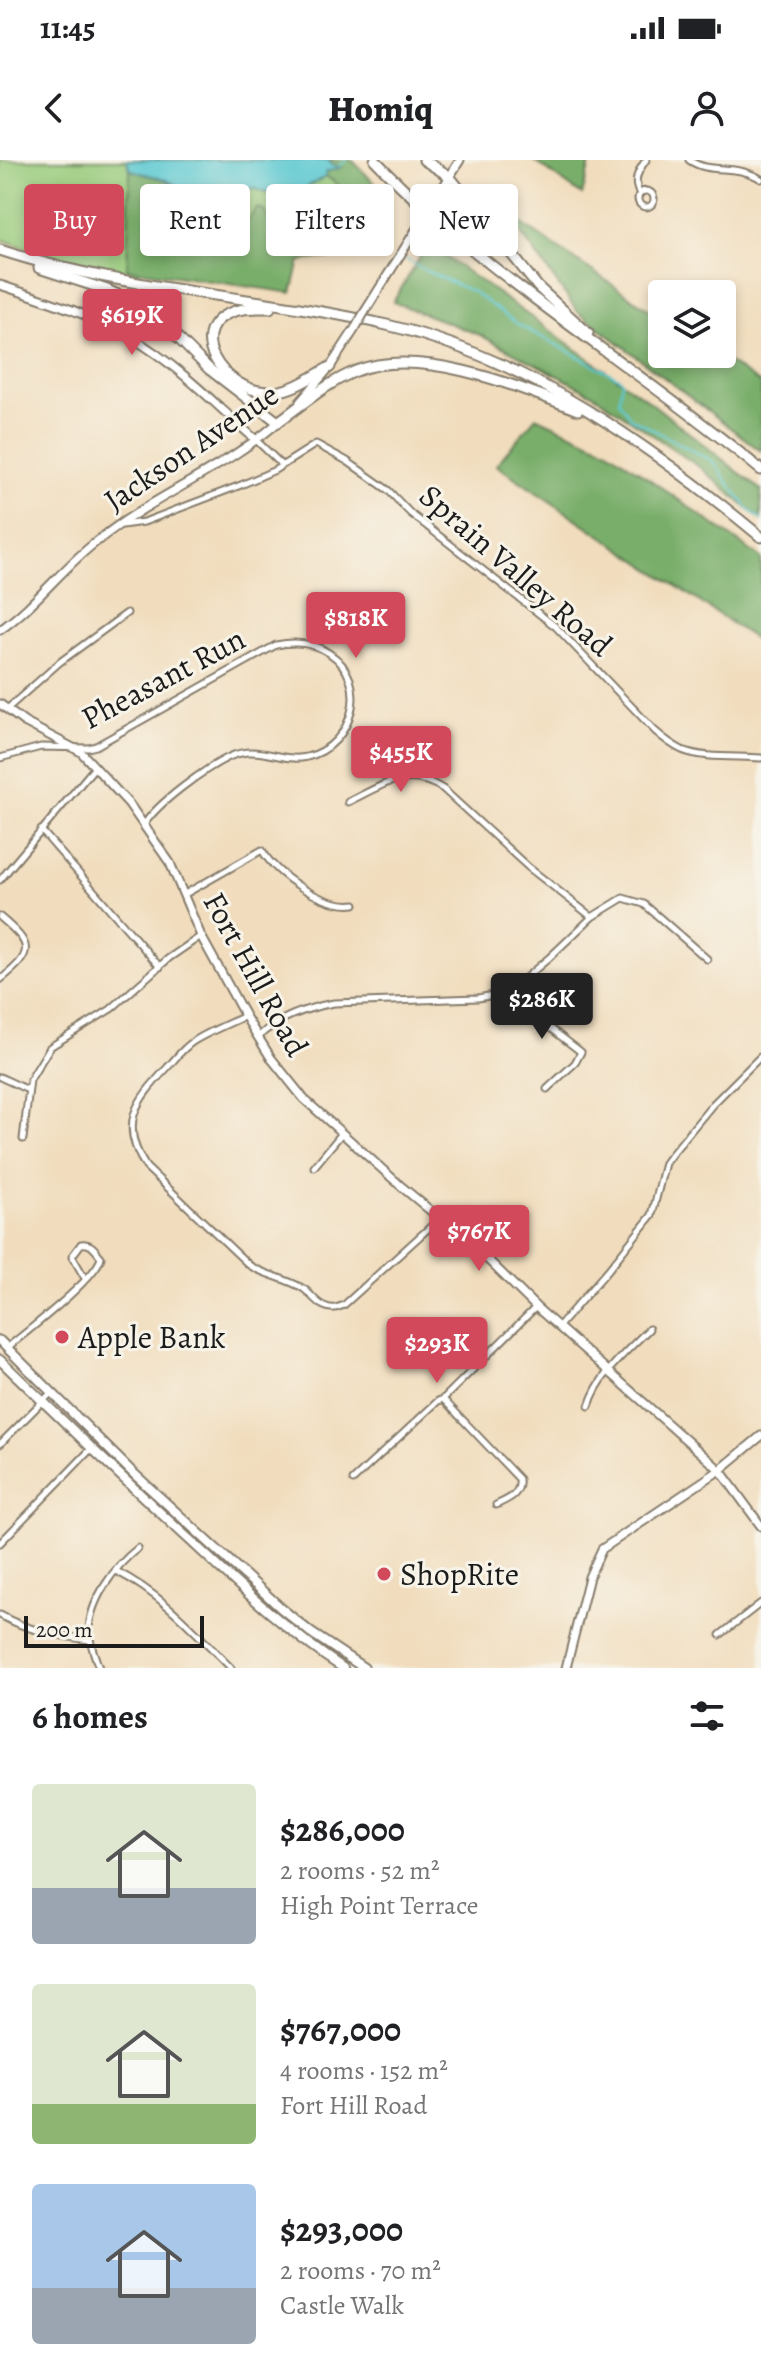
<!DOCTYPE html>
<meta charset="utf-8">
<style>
body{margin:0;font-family:Alegreya,serif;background:#f2f2f2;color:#202124;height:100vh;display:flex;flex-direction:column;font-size:30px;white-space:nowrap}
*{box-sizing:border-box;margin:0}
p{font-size:26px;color:#757577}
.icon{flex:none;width:44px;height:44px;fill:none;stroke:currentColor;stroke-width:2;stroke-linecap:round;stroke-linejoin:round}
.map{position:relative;height:1508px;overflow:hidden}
.panel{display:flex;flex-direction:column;background:#fff;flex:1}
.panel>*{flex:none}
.top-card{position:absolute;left:24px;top:24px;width:714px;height:72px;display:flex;gap:16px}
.controls{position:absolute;left:648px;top:120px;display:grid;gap:16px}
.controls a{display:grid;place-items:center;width:88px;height:88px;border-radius:8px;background:#fff;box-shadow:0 4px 12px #0003;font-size:40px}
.scale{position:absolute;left:24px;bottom:20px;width:180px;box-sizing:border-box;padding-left:8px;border:4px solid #1c1c1c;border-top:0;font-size:22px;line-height:28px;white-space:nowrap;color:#1c1c1c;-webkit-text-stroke:6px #f7f3e8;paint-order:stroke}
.price{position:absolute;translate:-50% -68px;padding:0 18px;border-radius:8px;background:#d1495b;color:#fff;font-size:26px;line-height:52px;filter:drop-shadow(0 2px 4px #0008)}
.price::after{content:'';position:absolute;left:50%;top:48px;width:24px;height:18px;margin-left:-12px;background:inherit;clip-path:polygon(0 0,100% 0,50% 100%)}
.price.current{background:#222;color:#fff}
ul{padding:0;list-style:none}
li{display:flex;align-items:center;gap:24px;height:200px;padding:0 32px}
li span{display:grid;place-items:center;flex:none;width:224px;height:160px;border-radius:8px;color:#555}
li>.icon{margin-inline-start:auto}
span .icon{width:96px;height:96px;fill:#fffc;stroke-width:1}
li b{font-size:34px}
h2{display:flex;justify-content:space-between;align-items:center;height:96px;padding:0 32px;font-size:34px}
.chip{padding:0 28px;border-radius:8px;background:#fff;box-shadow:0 4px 12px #0003;font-size:28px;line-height:72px}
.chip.current{background:#d1495b;color:#fff}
.status{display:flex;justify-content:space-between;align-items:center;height:56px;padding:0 40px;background:#fff;direction:ltr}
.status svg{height:22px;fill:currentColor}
header{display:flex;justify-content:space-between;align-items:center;height:104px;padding:0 32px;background:#fff;font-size:36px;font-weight:800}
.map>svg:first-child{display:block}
.green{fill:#97ca7a;stroke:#5a734b;stroke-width:2}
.forest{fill:#79ae6a;stroke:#4a6543;stroke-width:2}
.water{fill:#5cc9d2;stroke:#3c7277;stroke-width:2}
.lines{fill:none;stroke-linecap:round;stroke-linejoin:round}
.stream{stroke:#5cc9d2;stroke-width:2}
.street-casing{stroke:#867c6c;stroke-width:9}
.secondary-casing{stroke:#867c6c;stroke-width:11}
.primary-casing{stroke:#867c6c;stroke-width:12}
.highway-casing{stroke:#867c6c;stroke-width:13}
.street{stroke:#fff;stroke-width:5}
.secondary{stroke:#fff;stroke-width:7}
.primary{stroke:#fff;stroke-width:8}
.highway{stroke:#fff;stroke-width:9}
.secondary-bridge-casing{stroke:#867c6c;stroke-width:11;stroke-linecap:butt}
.secondary-bridge{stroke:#fff;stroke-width:7}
.poi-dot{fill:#d1495b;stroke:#f7f3e8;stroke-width:3}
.labels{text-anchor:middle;stroke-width:6;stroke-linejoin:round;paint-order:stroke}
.street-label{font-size:32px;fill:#1c1c1c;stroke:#f7f3e8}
.poi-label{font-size:32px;fill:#1c1c1c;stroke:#f7f3e8;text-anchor:start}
</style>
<div class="status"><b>11:45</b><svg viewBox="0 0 49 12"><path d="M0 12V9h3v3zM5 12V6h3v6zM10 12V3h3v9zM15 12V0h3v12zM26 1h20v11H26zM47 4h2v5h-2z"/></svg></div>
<header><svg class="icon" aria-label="back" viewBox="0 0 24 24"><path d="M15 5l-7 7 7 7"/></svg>Homiq<svg class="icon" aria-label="person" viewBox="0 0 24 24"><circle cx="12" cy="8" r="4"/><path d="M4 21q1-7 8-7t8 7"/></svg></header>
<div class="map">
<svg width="761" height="1508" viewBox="0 0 761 1508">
<rect width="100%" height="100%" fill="#f7f3e8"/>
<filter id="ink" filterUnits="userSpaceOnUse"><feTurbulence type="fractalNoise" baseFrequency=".0125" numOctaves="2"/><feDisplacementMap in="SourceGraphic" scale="16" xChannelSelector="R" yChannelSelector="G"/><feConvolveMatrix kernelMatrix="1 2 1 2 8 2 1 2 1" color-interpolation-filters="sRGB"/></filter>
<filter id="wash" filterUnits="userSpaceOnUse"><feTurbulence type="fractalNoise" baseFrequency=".006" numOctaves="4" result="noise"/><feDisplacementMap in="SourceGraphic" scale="32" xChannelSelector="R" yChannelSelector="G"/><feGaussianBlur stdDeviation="1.8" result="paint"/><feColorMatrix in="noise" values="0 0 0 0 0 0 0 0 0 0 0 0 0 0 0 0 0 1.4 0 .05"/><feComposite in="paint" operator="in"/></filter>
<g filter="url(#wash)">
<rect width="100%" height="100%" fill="#f1ddbd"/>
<g class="green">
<polygon points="0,0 132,0 135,3 132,23 138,115 35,91 0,79"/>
<polygon points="326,16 340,26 347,39 356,45 353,53 357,74 354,80 342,88 310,76 303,67 271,73 268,61 250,59 246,61 229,52 215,38 253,28 274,36 287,34 303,29"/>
</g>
<g class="forest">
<polygon points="329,0 352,0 383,32 382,50 354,80 358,68 352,60 356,45 347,39 340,26 326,16 326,12 336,6 331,4"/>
<polygon points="533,0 591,0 582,35"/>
<path d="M130 9 137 12 164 19 182 28 199 30 215 38 229 52 246 61C252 58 252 51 258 48 270 52 268 62 272 72H276L286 57C298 62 304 72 315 78 323 83 333 85 342 88L348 85 335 97 300 101 292 133 127 109Z"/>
<polygon points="506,53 662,158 662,194 716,194 761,224 761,291 578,152"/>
<polygon points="428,84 649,241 761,330 761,360 702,309 593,234 480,175 393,142"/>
<polygon points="536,257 607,289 761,398 761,483 496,305"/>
</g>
<polygon class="water" points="126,0 329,0 331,4 341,7 326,12 326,16 303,29 287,34 274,36 253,28 215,38 199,30 182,28 164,19 137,12 130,9"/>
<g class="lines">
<g class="stream">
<polyline points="339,6 347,0"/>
<polyline points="291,33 298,52 367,77 378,83"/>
<polyline points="405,99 426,111 473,132 519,165 619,218 622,221 619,241 631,258 712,301 749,350 761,360"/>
</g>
</g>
</g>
<g filter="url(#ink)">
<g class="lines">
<g class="street-casing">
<g id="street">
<path d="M689 0C710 15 736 3 761 19"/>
<circle cx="646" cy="39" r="8"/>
<path d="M640 34C632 22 638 11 646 0"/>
<polyline points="256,280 282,305"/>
<path d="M122 365 144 362 241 325 275 310 316 284 347 301 388 330 410 353 556 467 655 571C663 578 672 585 682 590 703 599 738 596 761 598"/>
<polyline points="7,549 60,502 127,453"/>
<path d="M0 598 41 587 88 588 96 586 276 485C295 481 313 482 329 493 371 520 354 586 307 597 280 603 258 583 229 597 206 608 157 643 144 665"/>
<path d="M348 642C383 625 407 606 443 629L528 707 592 757"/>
<polyline points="41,670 160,807"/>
<polyline points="0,720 95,607"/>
<path d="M185 734 262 690C277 716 324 748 355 744"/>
<path d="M0 757C33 785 35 792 0 820"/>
<polyline points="506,834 581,892 575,903 547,929"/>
<path d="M245 856C228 864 210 871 194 881 183 888 175 899 167 908 136 941 118 964 146 1007L249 1105C266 1116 287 1118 304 1129 311 1134 316 1143 324 1146 332 1150 337 1148 344 1145L440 1058"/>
<path d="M258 877C279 857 306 848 334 843L478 838 509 832 550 797 592 757 623 738 644 744 707 799"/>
<polyline points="0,917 28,930"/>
<polyline points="23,979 30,920 50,887 111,849 169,798 201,776"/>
<polyline points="314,1007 342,973"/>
<polyline points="559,1166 608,1110 652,1055 665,1003 671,995 713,944 761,896"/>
<path d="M7 1188C26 1172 98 1117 101 1097 95 1090 91 1082 81 1084L72 1096 86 1120"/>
<path d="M443 1239 519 1319C521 1335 508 1339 496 1345"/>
<path d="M589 1246C599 1214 626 1192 649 1169"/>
<polyline points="0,1284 51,1233"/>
<polyline points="353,1320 438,1241 443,1239 536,1147"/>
<polyline points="0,1383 91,1289"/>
<path d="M116 1411C163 1435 194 1471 231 1508"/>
<path d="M0 1455C28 1471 59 1476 90 1480"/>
<polyline points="720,1475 761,1443"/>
<path d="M99 1508C95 1496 89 1483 89 1470 90 1440 115 1406 138 1388"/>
</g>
</g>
<g class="secondary-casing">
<g id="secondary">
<polyline points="432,45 460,0"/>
<path d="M0 125C45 140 90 154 132 178 178 205 216 245 256 280"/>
<polyline points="364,153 424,57"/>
<polyline points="300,242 330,207 356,167"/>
<path d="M0 470C36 445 62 408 96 382 154 335 226 309 282 259"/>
<polyline points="0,544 24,562 81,592 129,644 170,703 201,776 245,856 271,898 304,939 402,1027 478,1090 536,1147 720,1310 761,1366"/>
<polyline points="566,1508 589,1417 602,1389 720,1310 761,1276"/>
</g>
</g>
<g class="primary-casing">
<g id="primary">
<polyline points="0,1181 132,1312 282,1449 310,1472 364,1508"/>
<path d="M0 1200C63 1261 127 1323 192 1382 240 1427 288 1472 343 1508"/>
</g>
</g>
<g class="highway-casing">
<g id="highway">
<path d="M375 0C490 120 633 204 761 310"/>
<polyline points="424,0 449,16 538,127 588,173"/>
<path d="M0 90C127 132 262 135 391 166 531 200 651 286 761 377"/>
<path d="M39 108 107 130 141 145 157 157 209 209 278 262C303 244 328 222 356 211 420 186 517 226 578 250"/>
<path d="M270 148C260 148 249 147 239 150 178 165 223 235 273 232 294 230 312 217 330 207"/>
</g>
</g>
<use href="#street" class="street"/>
<use href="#secondary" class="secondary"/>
<use href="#primary" class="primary"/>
<use href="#highway" class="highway"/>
<g class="secondary-bridge-casing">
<g id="secondary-bridge">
<polyline points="424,57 432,45"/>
<polyline points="356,167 364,153"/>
</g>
</g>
<use href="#secondary-bridge" class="secondary-bridge"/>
</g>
</g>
<g class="poi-dot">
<circle cx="62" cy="1177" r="8"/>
<circle cx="384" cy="1414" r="8"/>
</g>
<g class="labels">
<g class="street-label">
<text transform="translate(191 287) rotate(-34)" y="11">Jackson Avenue</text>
<text transform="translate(516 410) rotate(41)" y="11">Sprain Valley Road</text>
<text transform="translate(163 518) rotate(-28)" y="11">Pheasant Run</text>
<text transform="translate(256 814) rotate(61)" y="11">Fort Hill Road</text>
</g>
<g class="poi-label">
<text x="78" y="1188">Apple Bank</text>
<text x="400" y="1425">ShopRite</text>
</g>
</g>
</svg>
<div class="controls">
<a><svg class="icon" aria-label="layers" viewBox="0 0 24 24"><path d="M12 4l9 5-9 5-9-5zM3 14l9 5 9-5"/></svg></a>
</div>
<div class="scale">200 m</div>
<b class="price" style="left:132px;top:197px">$619K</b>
<b class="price" style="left:356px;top:500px">$818K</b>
<b class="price" style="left:401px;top:634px">$455K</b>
<b class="price current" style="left:542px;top:881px">$286K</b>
<b class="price" style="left:479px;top:1113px">$767K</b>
<b class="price" style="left:437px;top:1225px">$293K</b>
<div class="top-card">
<a class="chip current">Buy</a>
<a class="chip">Rent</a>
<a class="chip">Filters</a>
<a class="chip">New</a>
</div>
</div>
<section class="panel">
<h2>6 homes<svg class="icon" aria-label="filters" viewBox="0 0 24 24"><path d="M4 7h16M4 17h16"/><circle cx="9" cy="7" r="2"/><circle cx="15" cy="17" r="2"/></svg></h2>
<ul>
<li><span style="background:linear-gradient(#dfe7d0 65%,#9aa5b1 0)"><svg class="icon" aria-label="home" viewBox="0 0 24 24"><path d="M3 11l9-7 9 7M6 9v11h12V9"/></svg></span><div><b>$286,000</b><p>2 rooms · 52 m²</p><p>High Point Terrace</p></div></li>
<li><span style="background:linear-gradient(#dfe7d0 75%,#8fb573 0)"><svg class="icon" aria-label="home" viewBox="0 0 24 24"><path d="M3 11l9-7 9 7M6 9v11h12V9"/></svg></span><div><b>$767,000</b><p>4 rooms · 152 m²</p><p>Fort Hill Road</p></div></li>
<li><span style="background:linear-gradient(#a9c7e8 65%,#9aa5b1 0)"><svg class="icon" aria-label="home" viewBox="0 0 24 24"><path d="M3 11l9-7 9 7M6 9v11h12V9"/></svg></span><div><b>$293,000</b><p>2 rooms · 70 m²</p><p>Castle Walk</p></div></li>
</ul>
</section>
